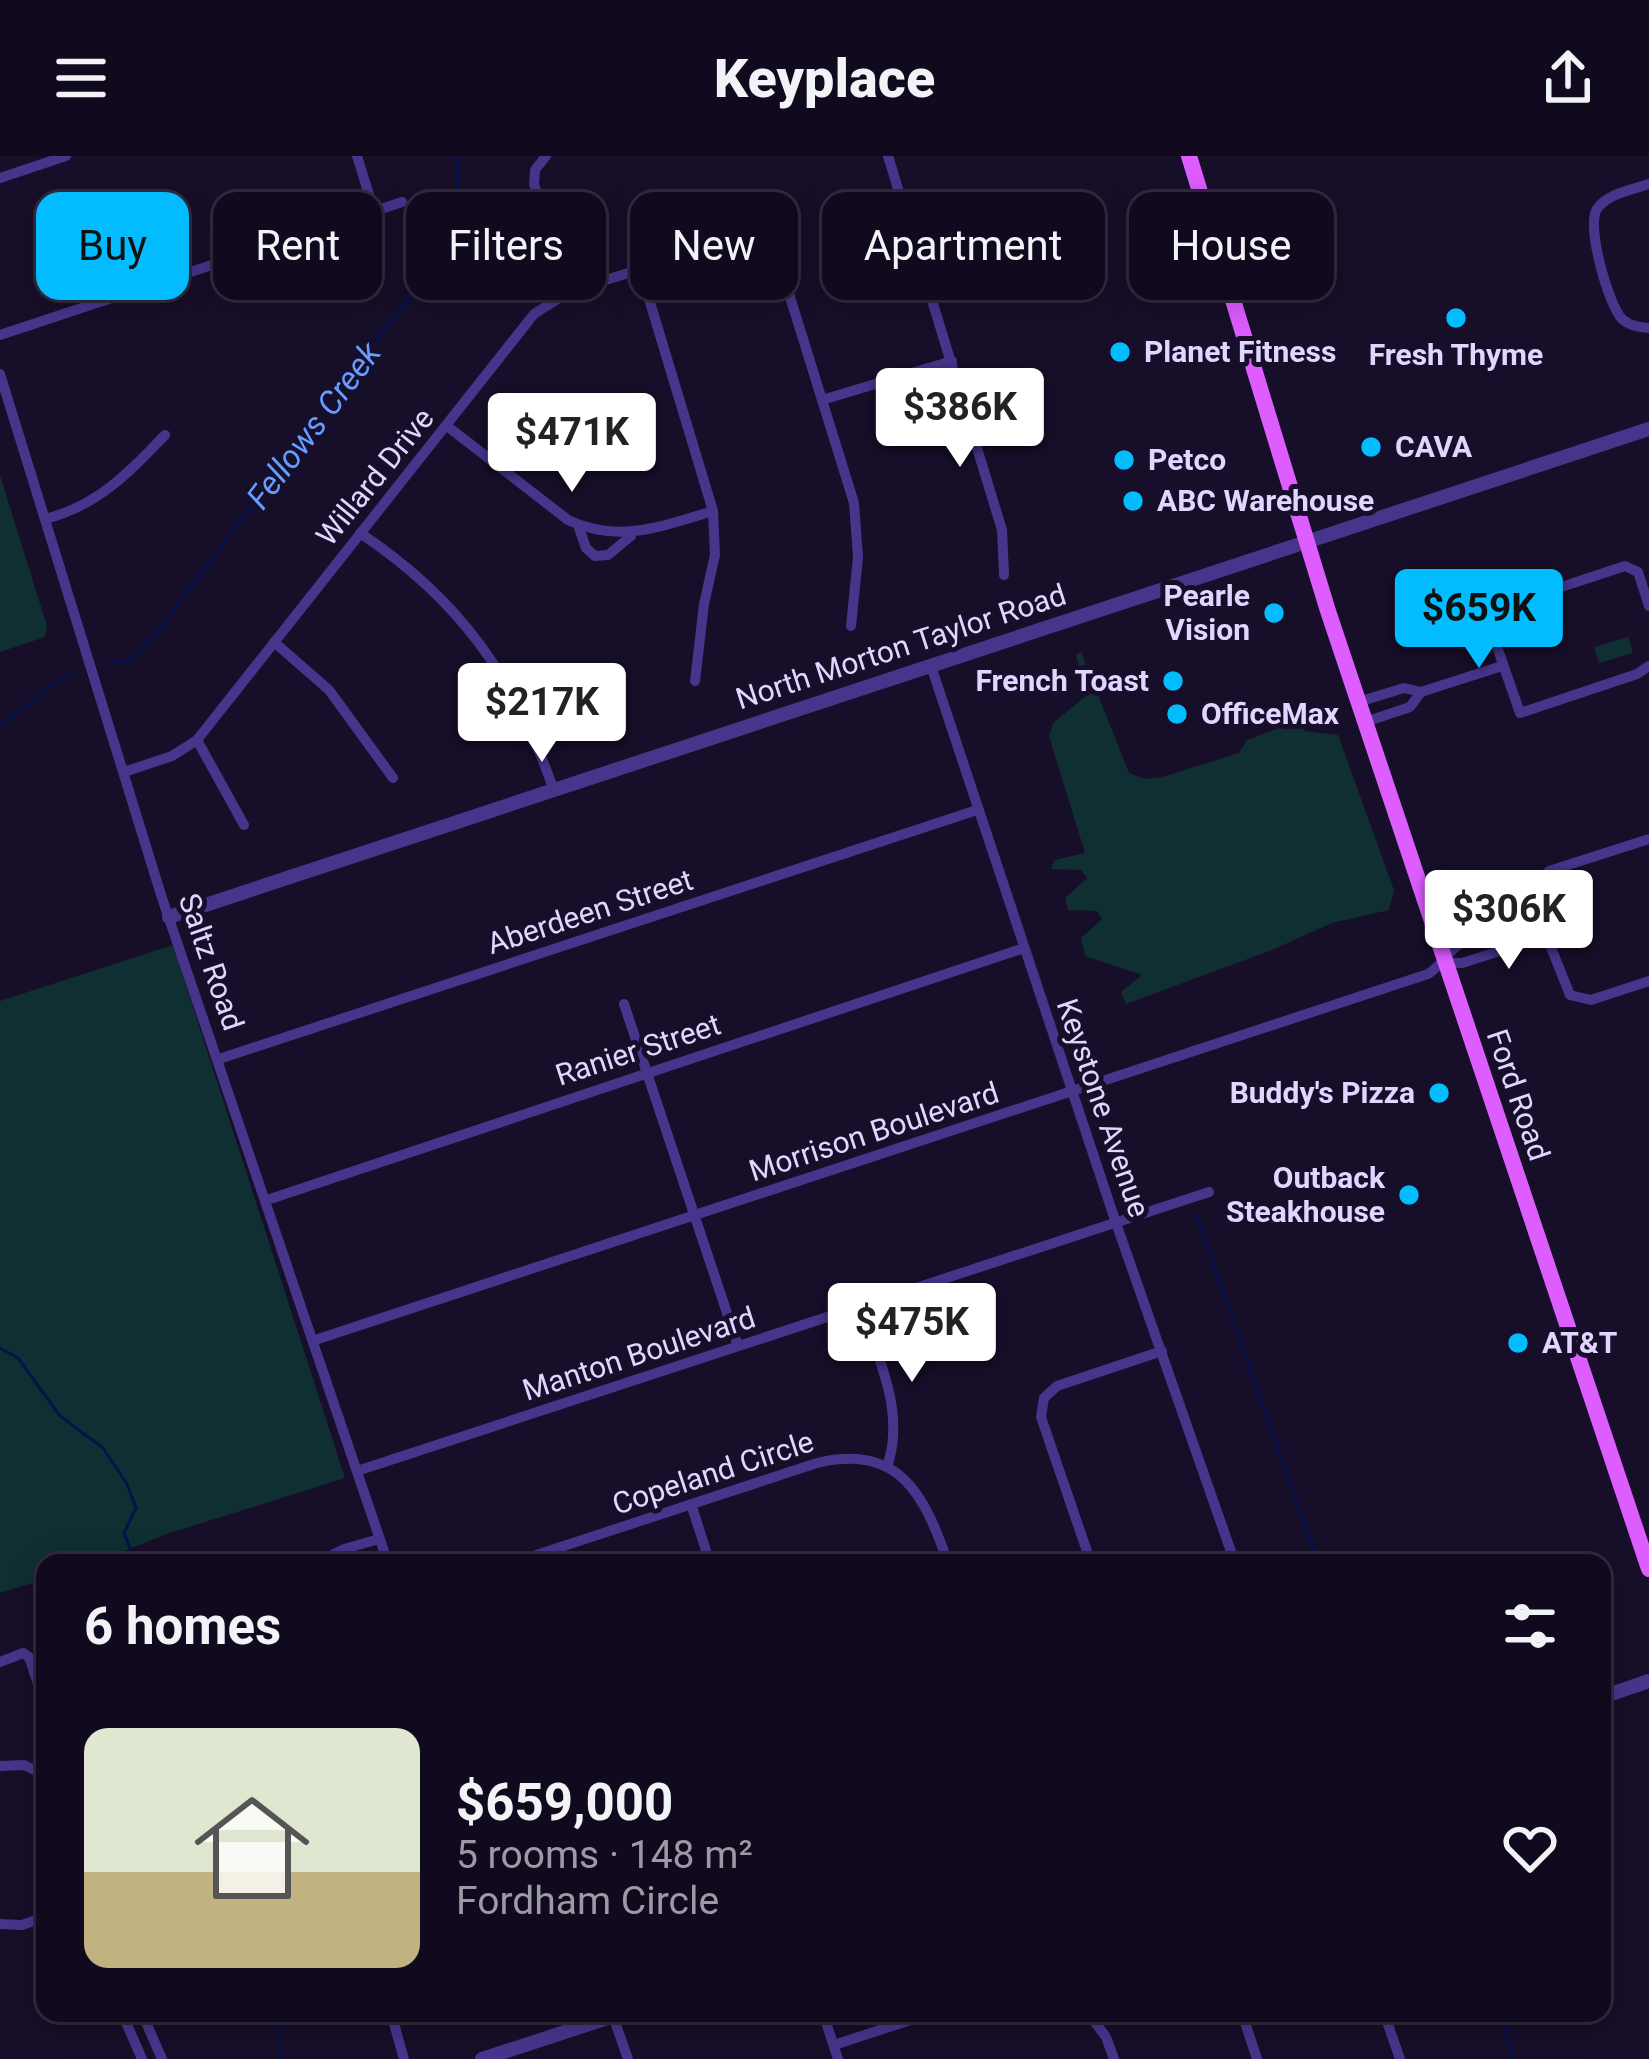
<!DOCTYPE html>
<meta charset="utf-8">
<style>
body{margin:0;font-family:Roboto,sans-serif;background:#1a1328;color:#f1f3f6;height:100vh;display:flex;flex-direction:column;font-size:45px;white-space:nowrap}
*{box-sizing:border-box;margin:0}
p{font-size:39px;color:#9c9aa4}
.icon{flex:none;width:66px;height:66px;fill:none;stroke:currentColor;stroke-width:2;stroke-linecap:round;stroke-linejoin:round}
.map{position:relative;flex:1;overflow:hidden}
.side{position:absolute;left:36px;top:1398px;width:1575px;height:468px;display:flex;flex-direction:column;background:#110a1f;border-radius:24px;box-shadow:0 6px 30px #0003,0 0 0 3px #302b3d}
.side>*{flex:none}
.banner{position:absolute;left:36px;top:36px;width:1578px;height:108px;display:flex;gap:24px}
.price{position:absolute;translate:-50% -102px;padding:0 27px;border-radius:12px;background:#fff;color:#222;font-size:39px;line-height:78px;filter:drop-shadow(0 3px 6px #0008)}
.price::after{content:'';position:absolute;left:50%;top:72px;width:36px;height:27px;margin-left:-18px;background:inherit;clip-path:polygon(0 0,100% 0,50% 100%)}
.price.selected{background:#02bcff;color:#111}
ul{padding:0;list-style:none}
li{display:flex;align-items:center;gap:36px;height:300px;padding:0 48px}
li+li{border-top:3px solid #302b3d}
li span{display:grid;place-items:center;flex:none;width:336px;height:240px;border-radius:24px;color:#555}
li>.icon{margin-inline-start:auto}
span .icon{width:144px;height:144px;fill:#fffc;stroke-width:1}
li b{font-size:51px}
h2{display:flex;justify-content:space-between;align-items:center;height:144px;padding:0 48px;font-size:51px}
.tag{padding:0 42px;border-radius:24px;background:#110a1f;box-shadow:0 6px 30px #0003,0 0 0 3px #302b3d;font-size:42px;line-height:108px}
.tag.selected{background:#02bcff;color:#111}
header{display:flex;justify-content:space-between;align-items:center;height:156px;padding:0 48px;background:#110a1f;font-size:54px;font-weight:800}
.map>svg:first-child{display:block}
.green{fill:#102f33}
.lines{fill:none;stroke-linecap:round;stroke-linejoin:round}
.stream{stroke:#06134a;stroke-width:3}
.minor{stroke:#47358c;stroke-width:10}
.tertiary{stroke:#47358c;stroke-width:14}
.primary{stroke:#dd5dff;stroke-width:16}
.poi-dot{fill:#02bcff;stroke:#170e29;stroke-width:4.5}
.labels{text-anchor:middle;stroke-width:10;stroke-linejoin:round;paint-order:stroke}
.poi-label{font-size:30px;font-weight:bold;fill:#e1d6ff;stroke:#170e29;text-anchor:start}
.street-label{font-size:30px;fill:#e1d6ff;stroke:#170e29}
.water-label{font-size:33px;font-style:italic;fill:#649dff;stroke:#170e29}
</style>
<header><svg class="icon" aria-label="menu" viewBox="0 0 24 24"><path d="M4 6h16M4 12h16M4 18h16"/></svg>Keyplace<svg class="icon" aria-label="share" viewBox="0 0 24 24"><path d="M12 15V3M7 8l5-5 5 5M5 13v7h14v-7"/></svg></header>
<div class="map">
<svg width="1649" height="1903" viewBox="0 0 1649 1903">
<rect width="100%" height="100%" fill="#170e29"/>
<g class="green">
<polygon points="0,319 47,470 45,481 0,496"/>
<polygon points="1628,481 1633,497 1599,507 1594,491"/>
<polygon points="1081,496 1129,617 1145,623 1162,621 1239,597 1247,584 1295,566 1305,575 1338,579 1394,734 1389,754 1332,767 1272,794 1126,848 1121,836 1142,819 1085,800 1081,782 1102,763 1097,755 1068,754 1065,742 1087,722 1081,714 1051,713 1055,704 1085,697 1049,580 1053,567 1086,540 1076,499"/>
<polygon points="173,789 345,1322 167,1378 94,1407 45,1407 45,1423 0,1437 0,845"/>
</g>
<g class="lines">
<g class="stream">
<path d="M110 507 128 505 152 483 369 193C382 179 391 162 404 149 430 122 453 103 460 64 464 39 452 31 460 0"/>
<path d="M0 569C28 555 41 529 73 519"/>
<polyline points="1197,1061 1318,1407"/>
<polyline points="0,1192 18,1202 60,1260 103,1292 127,1328 136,1352 124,1377 136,1407"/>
<polyline points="276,1857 282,1903"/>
<polyline points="1500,1857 1515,1903"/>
</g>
<g class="minor">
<polyline points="357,0 374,55"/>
<polyline points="546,0 535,14 534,28 570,135"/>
<polyline points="888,0 1002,374 1004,419"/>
<polyline points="0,22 66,0"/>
<path d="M1649 28C1632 34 1608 37 1597 53 1586 70 1608 148 1622 163 1630 170 1639 171 1649 172"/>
<polyline points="640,113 713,355 715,399 704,448 695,525"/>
<polyline points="0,179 402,46"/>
<polyline points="0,218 162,742 388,1407"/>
<polyline points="822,244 952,205"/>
<path d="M447 270 568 364C619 388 662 370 713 355"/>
<path d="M45 363C97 350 129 317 165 279"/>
<polyline points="578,369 586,392 595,400 608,399 631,380"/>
<path d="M360 377C459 443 514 520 553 632"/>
<polyline points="1649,450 1638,416 1625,410 1485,456 1520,557 1637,518 1649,510"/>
<polyline points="274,486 329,534 393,622"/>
<polyline points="931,510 1116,1067 1235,1407"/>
<polyline points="1421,536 1502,510"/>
<polyline points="1358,546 1404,532 1421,536 1410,551 1365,566"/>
<polyline points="197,584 244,669"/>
<polyline points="124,616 172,600 197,584 534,158 570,135 745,81 764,85 777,99 854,347 858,401 851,470"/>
<polyline points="1649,683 1549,715 1535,734 1544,774 1570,839 1591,844 1649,825"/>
<polyline points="1446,807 1462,807 1538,783 1544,774"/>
<polyline points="624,848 738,1190"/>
<polyline points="219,903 977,654"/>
<polyline points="267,1044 1024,792"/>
<path d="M861 1150C878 1203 906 1255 887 1311"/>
<path d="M315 1184 1428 818C1442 809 1445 800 1456 791 1469 780 1514 771 1532 765L1544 774"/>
<polyline points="357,1315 1209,1036"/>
<polyline points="691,1348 710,1407"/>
<polyline points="316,1407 344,1393 379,1383"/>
<path d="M512 1407 817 1307C900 1287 925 1340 948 1407"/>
<polyline points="1091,1407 1041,1261 1044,1242 1057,1230 1162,1195"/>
<polyline points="0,1506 23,1497 29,1501 45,1549"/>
<polyline points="0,1610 24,1609 45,1619"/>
<polyline points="0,1768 22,1769 45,1761"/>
<polyline points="122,1857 142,1903"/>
<polyline points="142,1857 162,1903"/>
<polyline points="391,1857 404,1903"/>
<polyline points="823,1857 838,1903"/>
<polyline points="1088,1857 1106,1881 1114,1903"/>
<polyline points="1242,1857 1257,1903"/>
<polyline points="1384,1857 1400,1903"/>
<polyline points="613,1860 628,1903"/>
<polyline points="834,1889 932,1857"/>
</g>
<g class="tertiary">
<polyline points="169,761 1649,273"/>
<polyline points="1602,1541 1649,1525"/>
<polyline points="482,1903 623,1857"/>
</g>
<polyline class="primary" points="1189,0 1328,455 1649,1413"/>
</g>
<g class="poi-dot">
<circle cx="1456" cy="162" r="12"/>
<circle cx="1120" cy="196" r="12"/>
<circle cx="1371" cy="291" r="12"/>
<circle cx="1124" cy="304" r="12"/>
<circle cx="1133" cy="345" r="12"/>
<circle cx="1274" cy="457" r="12"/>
<circle cx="1173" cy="525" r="12"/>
<circle cx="1177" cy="558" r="12"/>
<circle cx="1439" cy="937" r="12"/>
<circle cx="1409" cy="1039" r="12"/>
<circle cx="1518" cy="1187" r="12"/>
</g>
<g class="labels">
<g class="poi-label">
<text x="1144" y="206">Planet Fitness</text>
<text x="1456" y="209" text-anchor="middle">Fresh Thyme</text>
<text x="1395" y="301">CAVA</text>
<text x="1148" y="314">Petco</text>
<text x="1157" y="355">ABC Warehouse</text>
<text x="1250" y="450" text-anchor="end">Pearle<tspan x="1250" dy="34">Vision</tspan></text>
<text x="1149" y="535" text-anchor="end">French Toast</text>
<text x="1201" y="568">OfficeMax</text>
<text x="1415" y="947" text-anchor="end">Buddy's Pizza</text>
<text x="1385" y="1032" text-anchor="end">Outback<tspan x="1385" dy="34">Steakhouse</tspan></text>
<text x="1542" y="1197">AT&amp;T</text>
</g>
<g class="street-label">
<text transform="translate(375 321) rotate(-51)" y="10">Willard Drive</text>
<text transform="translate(901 491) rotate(-18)" y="10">North Morton Taylor Road</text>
<text transform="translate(590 756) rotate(-18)" y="10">Aberdeen Street</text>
<text transform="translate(211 806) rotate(71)" y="10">Saltz Road</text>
<text transform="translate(638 894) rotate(-18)" y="10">Ranier Street</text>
<text transform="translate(1518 939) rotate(71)" y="10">Ford Road</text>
<text transform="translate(1103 952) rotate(71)" y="10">Keystone Avenue</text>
<text transform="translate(874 976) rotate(-18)" y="10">Morrison Boulevard</text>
<text transform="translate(639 1198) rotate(-18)" y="10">Manton Boulevard</text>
<text transform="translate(713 1317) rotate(-18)" y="10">Copeland Circle</text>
</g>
<g class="water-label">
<text transform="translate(313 269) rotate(-53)" y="12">Fellows Creek</text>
</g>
</g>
</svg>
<b class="price" style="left:960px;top:314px">$386K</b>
<b class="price" style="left:572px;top:339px">$471K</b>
<b class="price selected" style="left:1479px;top:515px">$659K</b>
<b class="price" style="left:542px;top:609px">$217K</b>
<b class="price" style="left:1509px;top:816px">$306K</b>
<b class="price" style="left:912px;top:1229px">$475K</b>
<div class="banner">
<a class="tag selected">Buy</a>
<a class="tag">Rent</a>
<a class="tag">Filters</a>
<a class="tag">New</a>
<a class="tag">Apartment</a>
<a class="tag">House</a>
</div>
<section class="side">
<h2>6 homes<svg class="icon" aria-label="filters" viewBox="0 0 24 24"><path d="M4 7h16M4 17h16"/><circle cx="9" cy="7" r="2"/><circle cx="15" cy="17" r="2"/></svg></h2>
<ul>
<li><span style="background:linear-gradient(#dfe7d0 60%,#c2b280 0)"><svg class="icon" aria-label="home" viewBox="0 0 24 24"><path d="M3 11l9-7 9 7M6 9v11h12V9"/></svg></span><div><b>$659,000</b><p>5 rooms · 148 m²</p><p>Fordham Circle</p></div><svg class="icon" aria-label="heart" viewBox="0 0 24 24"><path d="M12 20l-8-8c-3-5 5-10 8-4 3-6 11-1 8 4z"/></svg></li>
</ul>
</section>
</div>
